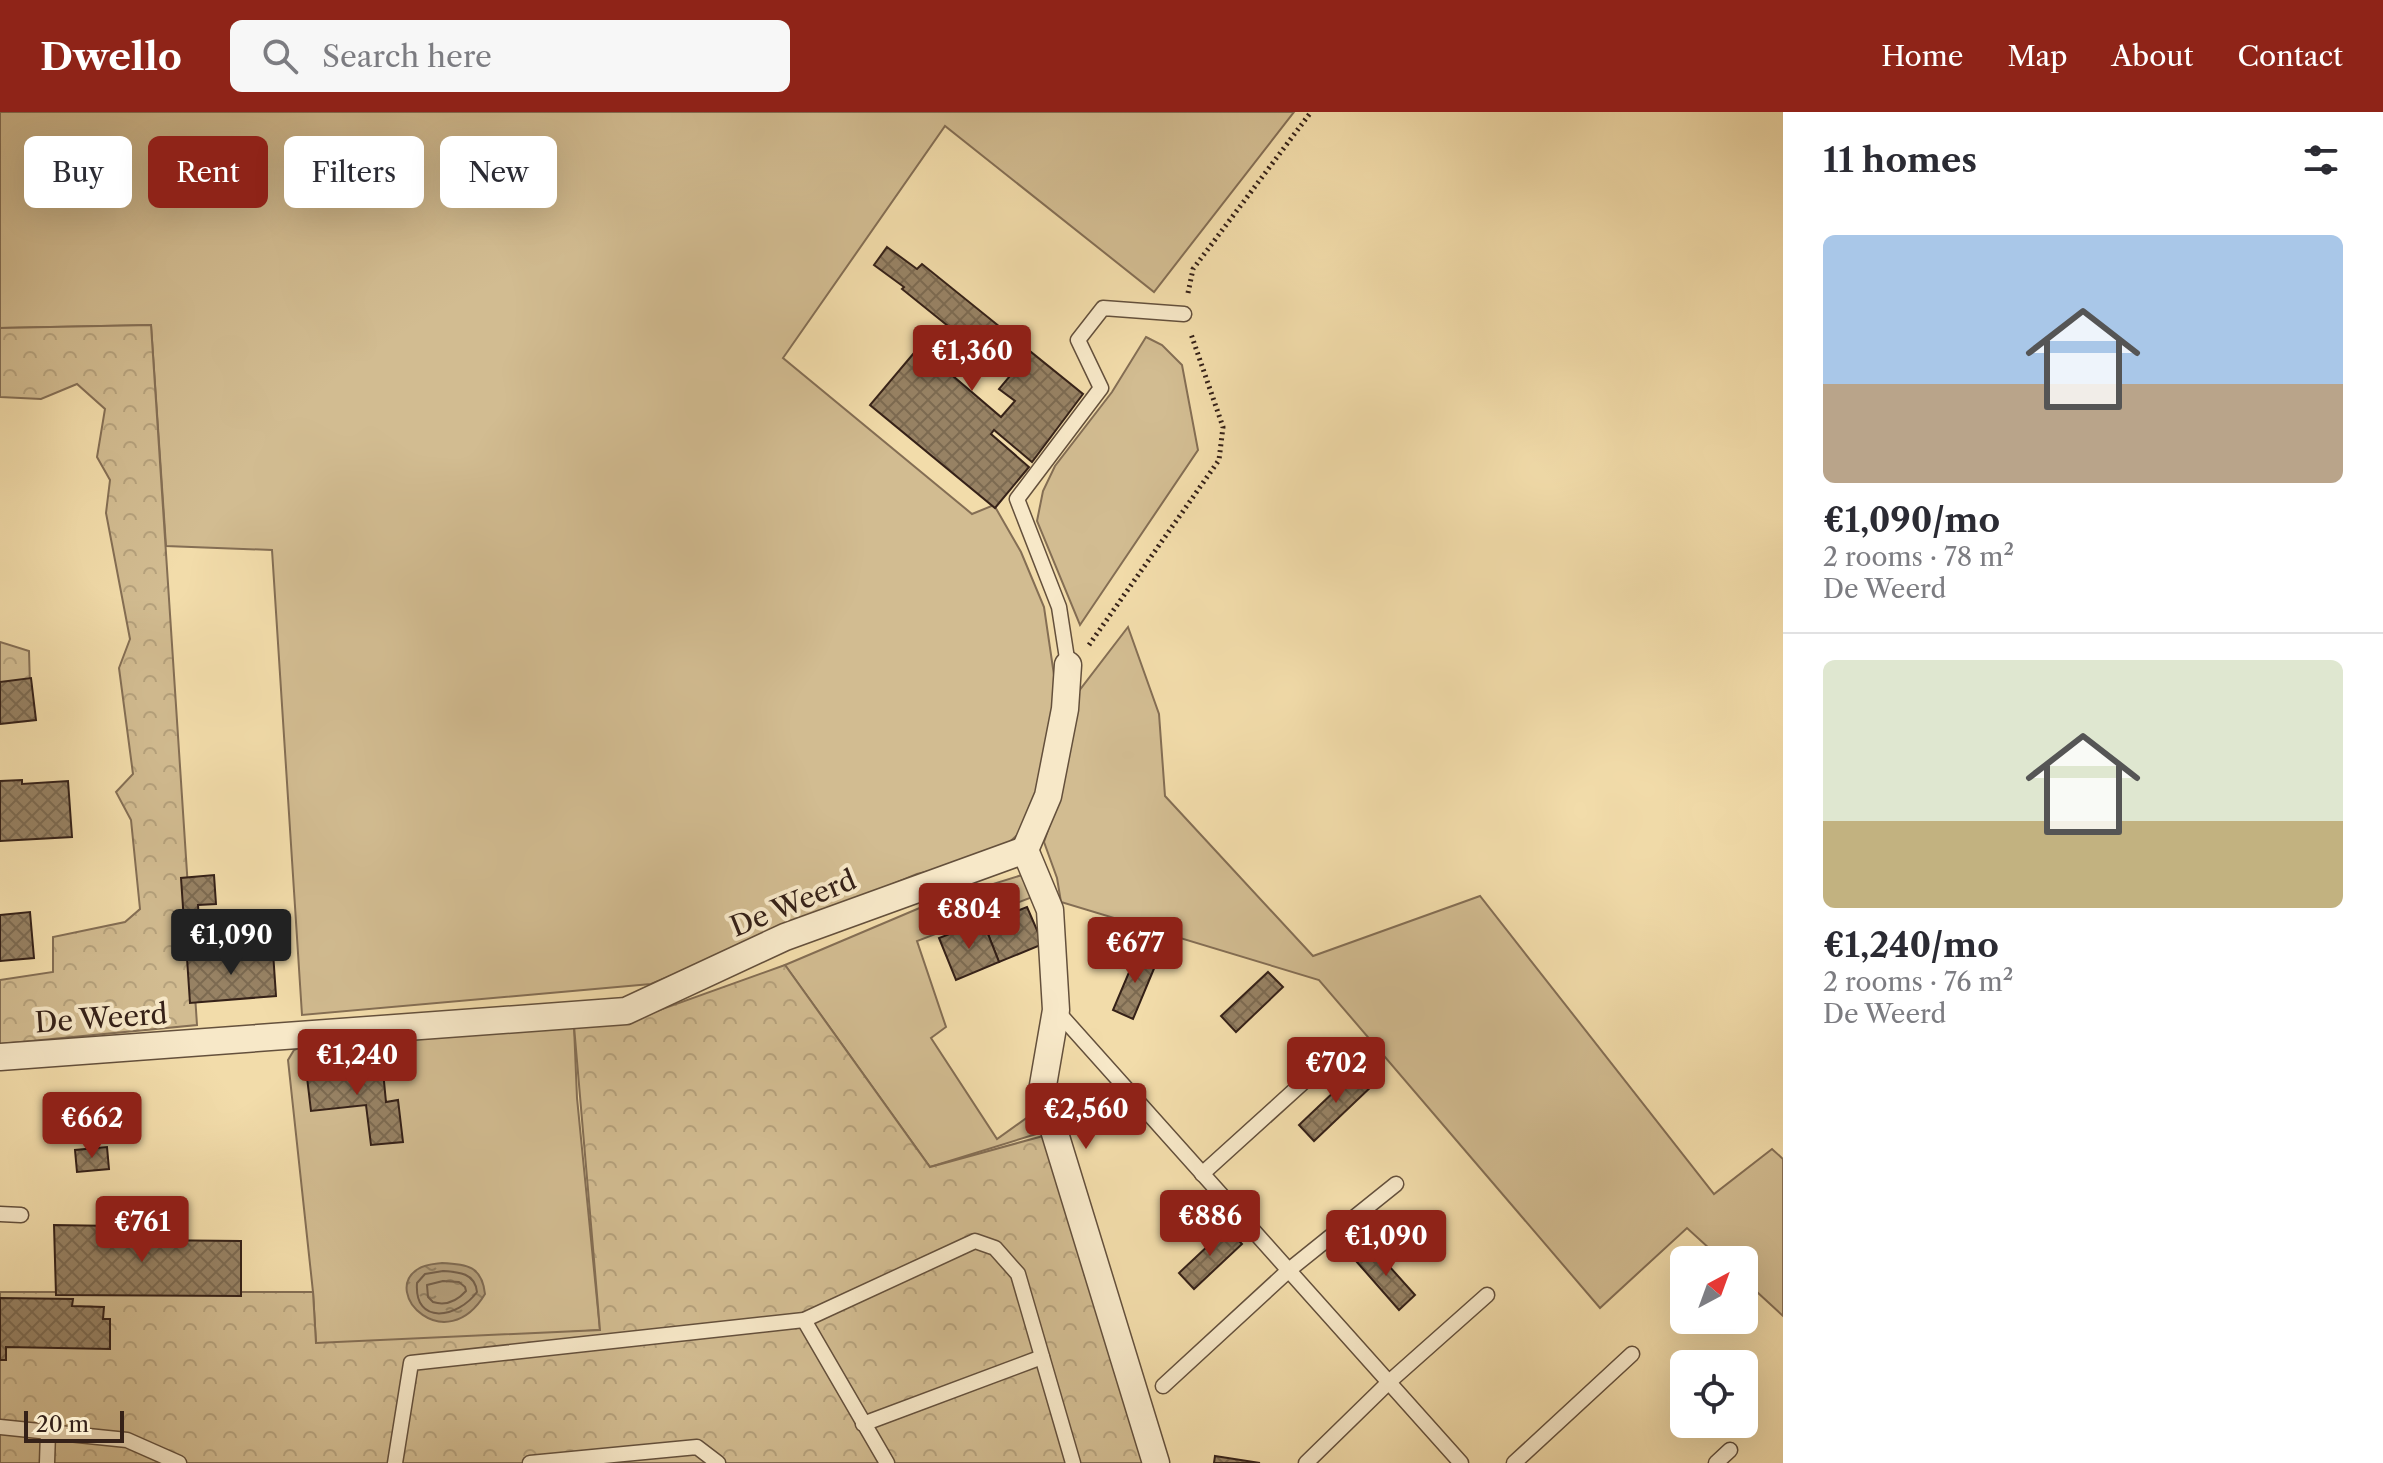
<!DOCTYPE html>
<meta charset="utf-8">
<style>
body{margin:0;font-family:"Libre Caslon Text",serif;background:#f7f7f7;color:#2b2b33;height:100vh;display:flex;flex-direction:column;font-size:30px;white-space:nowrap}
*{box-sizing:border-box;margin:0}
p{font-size:26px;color:#7c7c81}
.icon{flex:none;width:44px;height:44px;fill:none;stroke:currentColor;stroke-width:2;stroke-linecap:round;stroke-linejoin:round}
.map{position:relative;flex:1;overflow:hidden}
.details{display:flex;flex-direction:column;background:#fff;width:600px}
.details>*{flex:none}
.hud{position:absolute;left:24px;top:24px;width:760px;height:72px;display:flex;gap:16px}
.needle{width:52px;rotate:41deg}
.buttons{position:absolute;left:1670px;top:1134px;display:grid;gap:16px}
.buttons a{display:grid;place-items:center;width:88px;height:88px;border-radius:12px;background:#fff;box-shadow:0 8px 32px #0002;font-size:40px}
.scale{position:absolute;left:24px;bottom:20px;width:100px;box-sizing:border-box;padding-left:8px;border:4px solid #352118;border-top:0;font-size:22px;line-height:28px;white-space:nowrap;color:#352118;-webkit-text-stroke:6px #f7e8c8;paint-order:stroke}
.price{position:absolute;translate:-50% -68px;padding:0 18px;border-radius:8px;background:#8f2418;color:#fff;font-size:26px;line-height:52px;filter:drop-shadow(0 2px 4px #0008)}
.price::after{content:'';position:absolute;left:50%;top:48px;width:24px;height:18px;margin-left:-12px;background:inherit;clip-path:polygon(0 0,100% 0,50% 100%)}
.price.selected{background:#222;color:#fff}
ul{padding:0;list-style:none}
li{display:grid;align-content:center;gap:16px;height:424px;padding:0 40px}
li+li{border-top:2px solid #e1e1e2}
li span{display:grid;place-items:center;height:248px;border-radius:12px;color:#555}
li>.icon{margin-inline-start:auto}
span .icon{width:144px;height:144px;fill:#fffc;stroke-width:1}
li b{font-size:34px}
h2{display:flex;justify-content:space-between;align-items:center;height:96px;padding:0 40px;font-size:34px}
.chip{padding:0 28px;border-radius:12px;background:#fff;box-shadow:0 8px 32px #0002;font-size:28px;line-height:72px}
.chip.selected{background:#8f2418;color:#fff}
header{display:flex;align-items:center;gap:48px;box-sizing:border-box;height:112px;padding:0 40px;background:#8f2418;color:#fff}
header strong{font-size:38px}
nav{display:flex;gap:44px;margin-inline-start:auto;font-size:28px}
.search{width:560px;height:72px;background:#f7f7f7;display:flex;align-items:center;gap:20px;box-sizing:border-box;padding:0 28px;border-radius:12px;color:#7c7c81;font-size:30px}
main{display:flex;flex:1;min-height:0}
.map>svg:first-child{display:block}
.grass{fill:#d2bc91;stroke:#846e54;stroke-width:2}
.forest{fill:url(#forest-crowns);stroke:#846e54;stroke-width:2}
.water{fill:url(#water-ripples);stroke:#806b52;stroke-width:2}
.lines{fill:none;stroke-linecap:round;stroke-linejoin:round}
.shore{stroke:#745e48;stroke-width:2}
.building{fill:url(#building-cross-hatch);stroke:#352118;stroke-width:2}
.lane-casing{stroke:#64503c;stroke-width:17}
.street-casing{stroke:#64503c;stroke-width:29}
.path{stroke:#352118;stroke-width:5;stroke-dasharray:2 4;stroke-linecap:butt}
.lane{stroke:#f7e8c8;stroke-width:14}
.street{stroke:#f7e8c8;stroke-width:26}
.labels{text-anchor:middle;stroke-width:8;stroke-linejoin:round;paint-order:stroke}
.street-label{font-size:28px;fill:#352118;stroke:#f7e8c8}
</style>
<header>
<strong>Dwello</strong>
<div class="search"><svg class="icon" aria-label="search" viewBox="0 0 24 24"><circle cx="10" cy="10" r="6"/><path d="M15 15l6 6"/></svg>Search here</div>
<nav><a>Home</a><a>Map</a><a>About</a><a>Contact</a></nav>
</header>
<main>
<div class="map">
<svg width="1783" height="1351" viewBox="0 0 1783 1351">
<defs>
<pattern id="forest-crowns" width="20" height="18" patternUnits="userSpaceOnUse" patternTransform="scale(2)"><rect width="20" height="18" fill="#d2bc91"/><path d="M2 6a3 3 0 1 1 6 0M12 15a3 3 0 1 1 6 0" fill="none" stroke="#b5a17c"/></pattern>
<pattern id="water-ripples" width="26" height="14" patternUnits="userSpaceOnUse" patternTransform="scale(2)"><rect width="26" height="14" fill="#b29c78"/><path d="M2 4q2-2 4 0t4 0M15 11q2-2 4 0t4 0" fill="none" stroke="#927f61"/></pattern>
<pattern id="building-cross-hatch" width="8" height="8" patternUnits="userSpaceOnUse" patternTransform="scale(2)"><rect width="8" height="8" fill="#978264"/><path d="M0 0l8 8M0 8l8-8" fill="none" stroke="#7c6a51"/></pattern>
</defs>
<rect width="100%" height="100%" fill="#f2dcaa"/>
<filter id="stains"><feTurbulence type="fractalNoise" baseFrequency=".0025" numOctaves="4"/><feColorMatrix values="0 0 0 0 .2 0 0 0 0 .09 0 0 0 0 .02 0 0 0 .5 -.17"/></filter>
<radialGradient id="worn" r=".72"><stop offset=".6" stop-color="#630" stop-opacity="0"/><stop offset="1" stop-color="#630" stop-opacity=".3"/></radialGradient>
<g class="grass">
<polygon points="0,0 1294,0 1154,180 945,14 783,246 972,402 994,393 1021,440 1044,495 1054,563 1053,624 1025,716 1004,735 979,747 917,762 651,872 302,903 272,438 166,434 151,213 0,216"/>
<polygon points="1146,225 1162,233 1182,253 1198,338 1080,513 1037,409 1043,379 1055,354 1112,280"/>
<polygon points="1128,515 1159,602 1165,684 1313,844 1480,784 1714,1082 1772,1037 1783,1047 1783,1204 1744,1168 1744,1148 1722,1148 1687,1116 1600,1196 1319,868 1061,790 1057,766 1044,730 1056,694 1079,579"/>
<polygon points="1022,763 1035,784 917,829 946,915 931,926 997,1027 1039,997 1046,1019 930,1055 785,853 929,792"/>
<polygon points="574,914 577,986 600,1218 381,1233 316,1231 313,1180 288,948 294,938 303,934"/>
</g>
<g class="forest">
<polygon points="151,213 197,913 0,932 0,868 53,860 53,825 125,810 140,797 131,708 116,680 133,662 119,556 130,527 106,401 110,368 97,345 105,297 77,272 41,287 0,285 0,216"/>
<polygon points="0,530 29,539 30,574 0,578"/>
<polygon points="785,853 930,1055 1043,1024 1144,1351 0,1351 0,1180 313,1180 316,1231 600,1218 574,914 626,910"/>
</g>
<path class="water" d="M442 1151C467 1152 482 1154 485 1182 446 1247 380 1181 418 1157 425 1152 434 1152 442 1151Z"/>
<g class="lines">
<g class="shore">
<path d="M443 1159C459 1160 475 1161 477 1180 458 1206 414 1214 417 1171L425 1162Z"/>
<path d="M443 1169 459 1170 465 1175 466 1179C457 1189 446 1194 433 1190L428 1185 427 1173Z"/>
</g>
</g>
<g class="building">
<polygon points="887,135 917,157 922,152 1083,282 1032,350 994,318 991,322 1029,355 995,396 870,293 919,235 1001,305 1015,289 999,277 1010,264 902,177 904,175 874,153"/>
<polygon points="31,566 36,608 0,612 0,570"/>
<polygon points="22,668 22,672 68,669 72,725 0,729 0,669"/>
<polygon points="214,763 216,792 198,793 199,809 184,810 181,766"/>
<polygon points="1027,795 1043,832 999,850 984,812"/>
<polygon points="30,800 34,846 0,849 0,803"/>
<polygon points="978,811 979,814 984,812 999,850 956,868 939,826"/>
<polygon points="1138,839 1158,847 1133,907 1113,898"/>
<polygon points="273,840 276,884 190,891 187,846"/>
<polygon points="1268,860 1283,875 1236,920 1221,904"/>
<polygon points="382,949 386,990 398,988 403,1030 371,1033 366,993 311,999 306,957"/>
<polygon points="1358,957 1373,973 1314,1029 1299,1013"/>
<polygon points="107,1035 109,1057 77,1060 75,1038"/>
<polygon points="117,1110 140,1111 140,1128 241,1129 241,1184 56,1183 54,1113 116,1114"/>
<polygon points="1227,1116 1242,1132 1194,1177 1179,1161"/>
<polygon points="1372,1135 1415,1183 1399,1198 1356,1149"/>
<polygon points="0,1186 73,1187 72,1194 104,1195 103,1207 110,1207 110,1237 6,1235 6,1248 0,1248"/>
<polygon points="1215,1344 1260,1351 1214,1351"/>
</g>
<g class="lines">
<g class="lane-casing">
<g id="lane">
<polyline points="1068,553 1059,495 1017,387 1101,276 1078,228 1103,196 1184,202"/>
<polyline points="1056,898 1461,1351"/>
<polyline points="1202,1062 1308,966"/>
<polyline points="0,1102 21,1103"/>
<polyline points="804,1208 887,1351"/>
<polyline points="1163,1274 1289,1158 1396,1072"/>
<polyline points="863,1312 1042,1245"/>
<polyline points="0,1315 127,1328 179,1351"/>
<polyline points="47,1351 48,1320"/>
<polyline points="395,1351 411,1251 804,1208 975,1129 995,1136 1018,1162 1073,1351"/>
<polyline points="530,1351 697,1335 718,1351"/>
<polyline points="1306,1351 1389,1270 1487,1183"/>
<polyline points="1514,1351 1632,1242"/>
<polyline points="1716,1351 1730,1338"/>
</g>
</g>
<g class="street-casing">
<g id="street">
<polyline points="1025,738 1050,798 1056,898 1042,979 1156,1351"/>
<polyline points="1025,738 1048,684 1065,597 1068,553"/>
<polyline points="0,945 626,899 785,825 1025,738"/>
</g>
</g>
<g class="path">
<polyline points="1188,181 1193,157 1311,0"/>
<polyline points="1089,533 1219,348 1223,315 1191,222"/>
</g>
<use href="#lane" class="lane"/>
<use href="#street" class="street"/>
</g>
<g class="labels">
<g class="street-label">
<text transform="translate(793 791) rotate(-22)" y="10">De Weerd</text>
<text transform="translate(101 906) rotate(-4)" y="10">De Weerd</text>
</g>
</g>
<rect width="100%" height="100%" filter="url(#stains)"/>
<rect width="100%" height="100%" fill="url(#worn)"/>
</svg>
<div class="buttons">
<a><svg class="needle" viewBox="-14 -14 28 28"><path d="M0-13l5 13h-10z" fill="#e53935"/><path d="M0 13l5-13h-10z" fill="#7c7c81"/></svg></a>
<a><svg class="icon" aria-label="locate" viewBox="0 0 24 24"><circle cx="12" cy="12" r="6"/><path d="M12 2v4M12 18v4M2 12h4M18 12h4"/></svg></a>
</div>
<div class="scale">20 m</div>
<b class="price" style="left:972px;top:281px">€1,360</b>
<b class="price" style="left:969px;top:839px">€804</b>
<b class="price selected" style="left:231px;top:865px">€1,090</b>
<b class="price" style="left:1135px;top:873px">€677</b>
<b class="price" style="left:357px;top:985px">€1,240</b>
<b class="price" style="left:1336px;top:993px">€702</b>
<b class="price" style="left:1086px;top:1039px">€2,560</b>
<b class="price" style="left:92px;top:1048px">€662</b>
<b class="price" style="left:1210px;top:1146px">€886</b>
<b class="price" style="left:142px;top:1152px">€761</b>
<b class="price" style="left:1386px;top:1166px">€1,090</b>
<div class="hud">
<a class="chip">Buy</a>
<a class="chip selected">Rent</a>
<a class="chip">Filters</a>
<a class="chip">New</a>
</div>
</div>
<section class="details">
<h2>11 homes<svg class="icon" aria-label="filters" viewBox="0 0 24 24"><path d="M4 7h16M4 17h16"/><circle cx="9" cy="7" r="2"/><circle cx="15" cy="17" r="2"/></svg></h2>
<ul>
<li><span style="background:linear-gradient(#a9c7e8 60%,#b9a48a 0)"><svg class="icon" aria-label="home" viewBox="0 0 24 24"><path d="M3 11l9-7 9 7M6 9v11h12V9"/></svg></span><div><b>€1,090/mo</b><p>2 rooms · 78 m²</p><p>De Weerd</p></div></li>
<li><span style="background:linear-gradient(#dfe7d0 65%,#c2b280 0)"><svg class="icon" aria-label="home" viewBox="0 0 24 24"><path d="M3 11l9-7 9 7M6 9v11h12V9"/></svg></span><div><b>€1,240/mo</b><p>2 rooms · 76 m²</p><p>De Weerd</p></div></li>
</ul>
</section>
</main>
